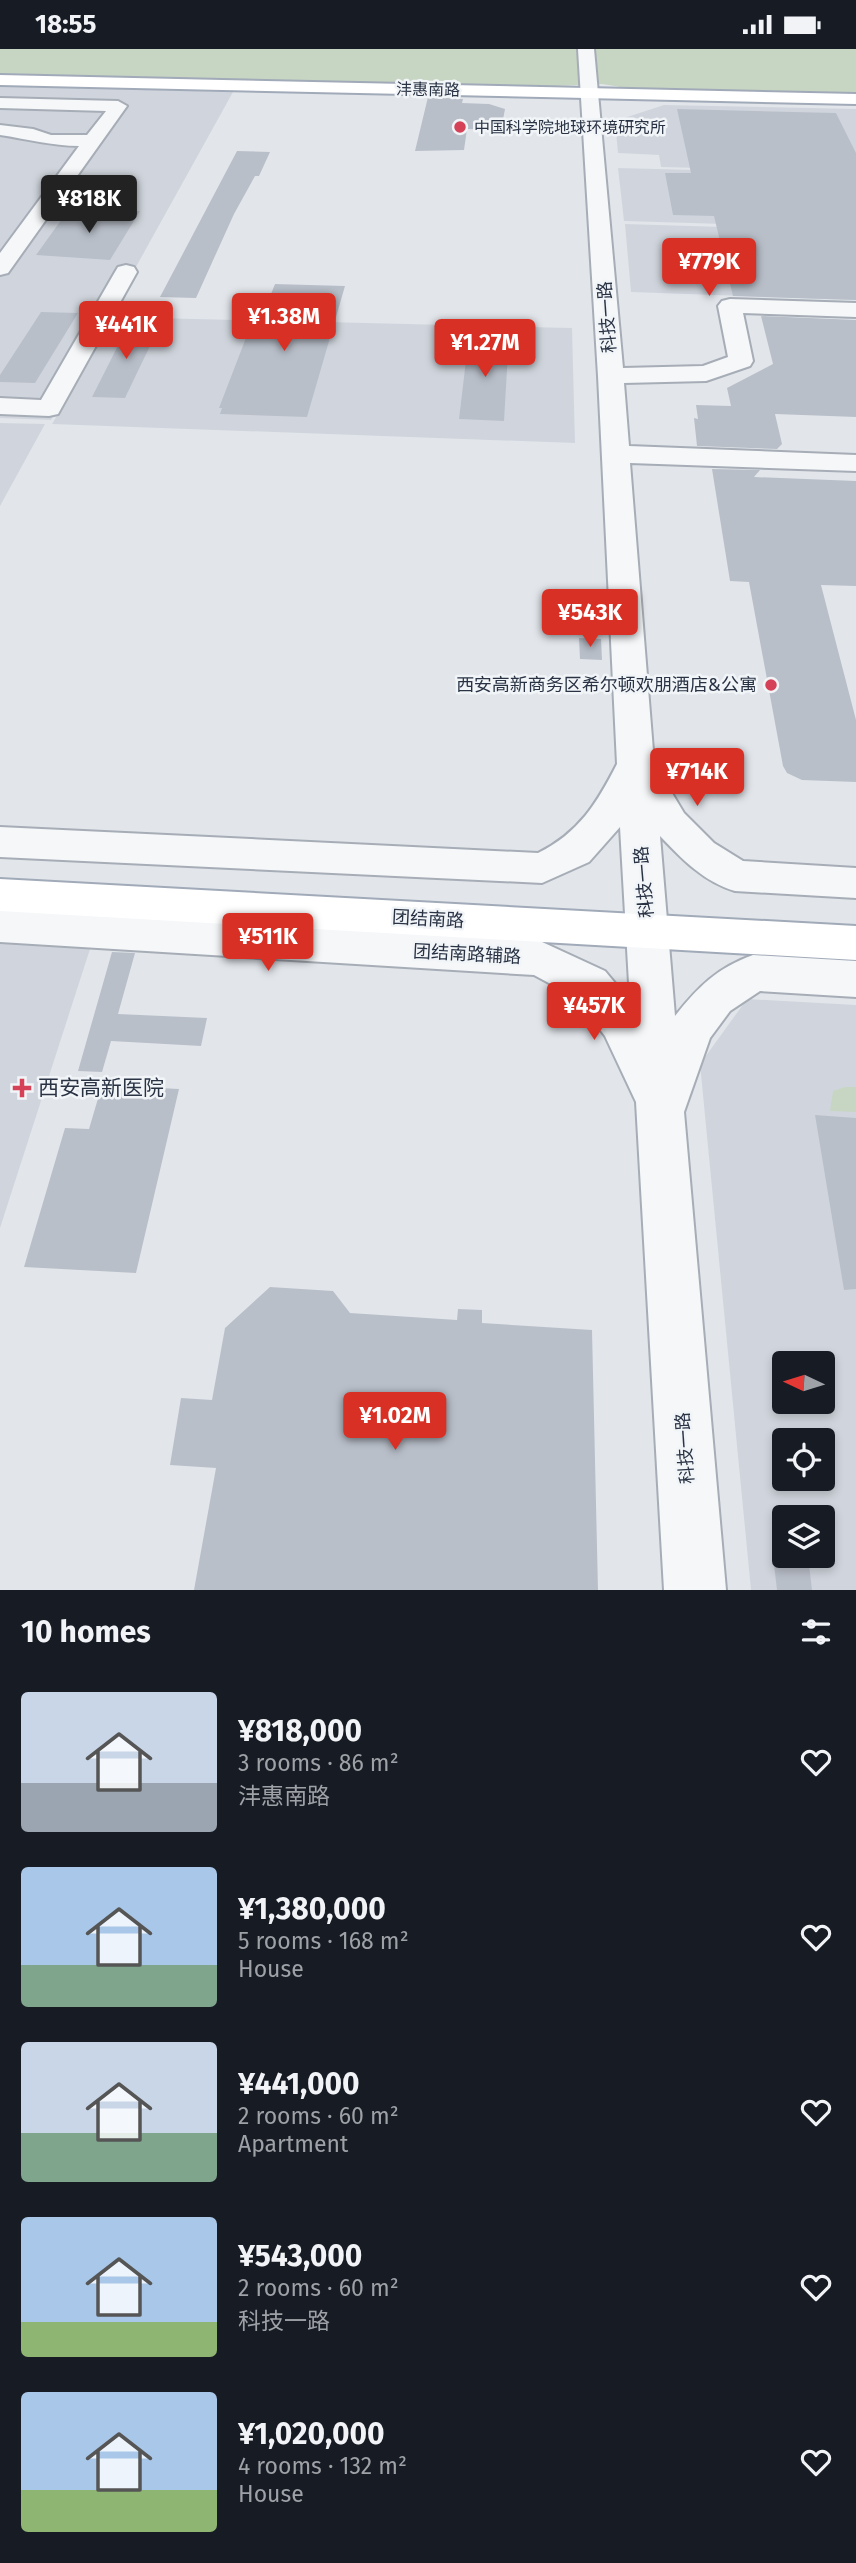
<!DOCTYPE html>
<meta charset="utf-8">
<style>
body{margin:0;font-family:"Fira Sans","Noto Sans SC",sans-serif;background:#242831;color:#f1f3f6;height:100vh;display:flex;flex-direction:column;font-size:26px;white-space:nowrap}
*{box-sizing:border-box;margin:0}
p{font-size:23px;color:#9ea1a6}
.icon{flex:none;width:38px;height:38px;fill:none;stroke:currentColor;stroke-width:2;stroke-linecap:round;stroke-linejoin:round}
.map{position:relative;height:1541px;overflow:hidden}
.panel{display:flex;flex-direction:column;background:#171b24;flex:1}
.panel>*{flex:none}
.needle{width:46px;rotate:274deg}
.buttons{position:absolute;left:772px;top:1302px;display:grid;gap:14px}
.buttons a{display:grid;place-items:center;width:63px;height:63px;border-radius:7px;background:#171b24;box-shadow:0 4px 10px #0003;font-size:35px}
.price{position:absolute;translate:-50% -60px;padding:0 16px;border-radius:7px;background:#d93025;color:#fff;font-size:23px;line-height:46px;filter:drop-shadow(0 2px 4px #0008)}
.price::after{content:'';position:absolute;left:50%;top:42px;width:21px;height:16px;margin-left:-10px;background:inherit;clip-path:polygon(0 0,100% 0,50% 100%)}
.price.on{background:#222;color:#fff}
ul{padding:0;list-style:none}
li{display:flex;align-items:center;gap:21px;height:175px;padding:0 21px}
li span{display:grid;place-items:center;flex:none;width:196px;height:140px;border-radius:7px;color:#555}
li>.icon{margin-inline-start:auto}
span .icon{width:84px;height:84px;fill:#fffc;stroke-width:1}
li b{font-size:30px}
h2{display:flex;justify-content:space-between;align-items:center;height:84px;padding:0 21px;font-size:30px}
.status{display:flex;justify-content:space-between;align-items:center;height:49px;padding:0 35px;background:#171b24;direction:ltr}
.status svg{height:19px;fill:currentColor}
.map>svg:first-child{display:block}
.built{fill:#d0d5dd;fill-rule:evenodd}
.green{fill:#c7d5c3}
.building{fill:#b9bfc9}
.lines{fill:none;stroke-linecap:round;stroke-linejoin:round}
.minor-casing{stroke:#a7adb6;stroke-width:4}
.major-casing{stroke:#a1aab8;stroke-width:4}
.minor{fill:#f5f7f9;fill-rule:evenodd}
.major{fill:#fff;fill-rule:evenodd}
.poi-dot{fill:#d54257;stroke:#f2f5f8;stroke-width:2.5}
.labels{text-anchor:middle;stroke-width:5;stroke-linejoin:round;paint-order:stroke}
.far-street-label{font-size:16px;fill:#293344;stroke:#f2f5f8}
.far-poi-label{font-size:16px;fill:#293344;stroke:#f2f5f8;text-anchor:start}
.street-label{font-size:18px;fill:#293344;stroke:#f2f5f8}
.poi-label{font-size:18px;fill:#293344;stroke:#f2f5f8;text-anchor:end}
.near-poi-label{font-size:21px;fill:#293344;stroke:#f2f5f8;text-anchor:start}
</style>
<div class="status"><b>18:55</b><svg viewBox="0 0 49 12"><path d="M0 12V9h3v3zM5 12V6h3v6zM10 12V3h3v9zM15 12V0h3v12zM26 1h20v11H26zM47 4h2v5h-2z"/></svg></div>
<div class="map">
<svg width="856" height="1541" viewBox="0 0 856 1541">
<rect width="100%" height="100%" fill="#e2e6eb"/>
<g class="built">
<polygon points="0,37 233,43 51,371 0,369"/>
<polygon points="664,56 856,60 856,123 661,118 659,106 618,104 615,72"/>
<polygon points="618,119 856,125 856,179 624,172"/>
<polygon points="625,175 856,182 856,251 631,243"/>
<polygon points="114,268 572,279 575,394 52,375"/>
<polygon points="0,374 45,375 0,457"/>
<polygon points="0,894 90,900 0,1179"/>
<path d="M747 950 856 956V1541H751L700 1015ZM784 1314H822V1353H784ZM784 1391H822V1430H784ZM784 1468H822V1507H784Z"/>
</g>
<g class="green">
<polygon points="0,0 856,0 856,45 627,39 602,35 552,37 0,26"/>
<polygon points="845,1038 856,1038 856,1063 830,1062 833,1042"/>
</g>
<g class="building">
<polygon points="428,48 463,50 462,54 489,55 505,60 501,81 467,80 464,101 415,102"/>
<polygon points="677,60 836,64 856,104 856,251 733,247 714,167 673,166 665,124 691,124"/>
<polygon points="237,102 270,103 259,127 255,127 234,165 196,249 160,248"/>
<polygon points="108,161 140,162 110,211 36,206 67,163 106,164"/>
<polygon points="275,235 345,237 307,368 220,365 222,359 219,359 249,281 258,278"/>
<polygon points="41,263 78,264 35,334 0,333 0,326"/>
<polygon points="761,267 856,271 856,368 775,365 782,395 777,400 697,397 694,369 698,370 696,356 731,357 727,339 773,315"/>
<polygon points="129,275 160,276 125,349 92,348"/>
<polygon points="469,286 509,287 504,372 459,370"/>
<polygon points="712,420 760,421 754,428 856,432 856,537 821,536 856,671 856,733 802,731 787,724 783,717 749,533 730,532"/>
<polygon points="579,589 601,590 602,611 580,610"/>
<polygon points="112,903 135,904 118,965 207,969 201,997 111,992 102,1023 78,1022"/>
<polygon points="102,1036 179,1040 136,1224 24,1218 65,1079 89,1080"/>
<polygon points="815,1066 856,1069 856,1240 844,1241"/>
<polygon points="270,1238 333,1242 350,1264 457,1271 458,1260 482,1261 482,1274 592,1281 598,1541 194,1541 216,1419 170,1416 181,1349 212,1351 225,1279"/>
<polygon points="773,1507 808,1507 812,1541 777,1541"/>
</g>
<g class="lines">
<g class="minor-casing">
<g id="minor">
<path d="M578 0H594L623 319 703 317 728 308 718 257 722 252 730 250 856 254V268L743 264 753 312 750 317 706 332 624 334 629 397 856 406V422L630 414 654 714 684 764 714 794 743 812 856 819V849L735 842C704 833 682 810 660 787L675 967C698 938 717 919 753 906L856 912V948L760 942 730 962 710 989 684 1063 726 1541H664L636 1053 605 987 575 948 534 926 0 893V861L540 892 605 922 630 952 620 778 589 813 542 834 0 808V778L538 804C579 784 597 754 617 715L598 327Z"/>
<path d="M0 49 118 52 127 57 8 224 0 226V204L79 97C52 97 27 90 0 86V76L33 80 51 86H87L106 62 0 59Z"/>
<polygon points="126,216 134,218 137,223 58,365 49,367 0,365 0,349 41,351 115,223 118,218"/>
</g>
</g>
<g class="major-casing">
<g id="major">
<polygon points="0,26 856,45 856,55 0,36"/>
<polygon points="0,830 856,877 856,911 0,862"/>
</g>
</g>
<use href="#minor" class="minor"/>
<use href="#major" class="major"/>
</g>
<g class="poi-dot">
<circle cx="460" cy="78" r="7"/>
<circle cx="771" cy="636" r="7"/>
<path d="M18.5 1028.5h7v7h7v7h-7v7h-7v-7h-7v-7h7z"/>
</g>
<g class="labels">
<g class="far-street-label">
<text transform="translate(428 40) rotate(1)" y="6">沣惠南路</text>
</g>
<g class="far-poi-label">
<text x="474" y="84">中国科学院地球环境研究所</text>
</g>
<g class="street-label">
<text transform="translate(607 268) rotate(-94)" y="6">科技一路</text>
<text transform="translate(644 833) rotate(-95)" y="6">科技一路</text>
<text transform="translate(428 870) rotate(3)" y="6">团结南路</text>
<text transform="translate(467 905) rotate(3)" y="6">团结南路辅路</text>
<text transform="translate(685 1399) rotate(-94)" y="6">科技一路</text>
</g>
<g class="poi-label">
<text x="757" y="642">西安高新商务区希尔顿欢朋酒店&amp;公寓</text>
</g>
<g class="near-poi-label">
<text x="38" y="1046">西安高新医院</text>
</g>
</g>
</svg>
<div class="buttons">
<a><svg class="needle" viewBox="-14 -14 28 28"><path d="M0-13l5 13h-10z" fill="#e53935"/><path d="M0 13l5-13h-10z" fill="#9ea1a6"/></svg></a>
<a><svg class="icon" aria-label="locate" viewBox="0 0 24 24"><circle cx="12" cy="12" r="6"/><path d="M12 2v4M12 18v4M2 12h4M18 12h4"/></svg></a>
<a><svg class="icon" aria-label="layers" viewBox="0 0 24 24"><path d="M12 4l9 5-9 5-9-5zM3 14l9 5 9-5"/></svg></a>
</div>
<b class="price on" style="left:89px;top:186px">¥818K</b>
<b class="price" style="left:709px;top:249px">¥779K</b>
<b class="price" style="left:284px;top:304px">¥1.38M</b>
<b class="price" style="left:126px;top:312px">¥441K</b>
<b class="price" style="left:485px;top:330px">¥1.27M</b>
<b class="price" style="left:590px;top:600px">¥543K</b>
<b class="price" style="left:697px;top:759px">¥714K</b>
<b class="price" style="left:268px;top:924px">¥511K</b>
<b class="price" style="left:594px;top:993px">¥457K</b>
<b class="price" style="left:395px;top:1403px">¥1.02M</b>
</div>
<section class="panel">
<h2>10 homes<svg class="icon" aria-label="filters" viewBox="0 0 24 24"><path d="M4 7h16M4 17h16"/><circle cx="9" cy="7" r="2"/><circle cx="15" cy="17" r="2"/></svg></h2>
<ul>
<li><span style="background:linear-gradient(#c9d6e8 65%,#9aa5b1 0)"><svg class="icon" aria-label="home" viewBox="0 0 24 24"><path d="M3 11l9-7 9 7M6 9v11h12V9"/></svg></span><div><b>¥818,000</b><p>3 rooms · 86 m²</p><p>沣惠南路</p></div><svg class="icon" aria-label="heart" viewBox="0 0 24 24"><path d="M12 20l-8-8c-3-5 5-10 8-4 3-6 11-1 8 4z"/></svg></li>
<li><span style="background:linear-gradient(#a9c7e8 70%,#7fa58c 0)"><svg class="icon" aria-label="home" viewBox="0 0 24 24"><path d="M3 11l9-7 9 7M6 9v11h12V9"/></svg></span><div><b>¥1,380,000</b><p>5 rooms · 168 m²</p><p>House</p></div><svg class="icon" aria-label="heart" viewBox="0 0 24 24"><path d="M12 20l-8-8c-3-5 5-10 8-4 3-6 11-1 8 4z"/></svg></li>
<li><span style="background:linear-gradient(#c9d6e8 65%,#7fa58c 0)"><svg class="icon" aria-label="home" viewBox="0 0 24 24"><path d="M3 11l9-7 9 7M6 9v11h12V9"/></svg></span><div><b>¥441,000</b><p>2 rooms · 60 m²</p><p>Apartment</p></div><svg class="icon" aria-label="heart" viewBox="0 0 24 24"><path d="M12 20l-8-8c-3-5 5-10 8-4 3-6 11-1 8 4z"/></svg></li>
<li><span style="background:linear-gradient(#a9c7e8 75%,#8fb573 0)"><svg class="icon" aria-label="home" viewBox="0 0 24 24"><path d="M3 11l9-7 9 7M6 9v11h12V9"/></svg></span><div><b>¥543,000</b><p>2 rooms · 60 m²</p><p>科技一路</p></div><svg class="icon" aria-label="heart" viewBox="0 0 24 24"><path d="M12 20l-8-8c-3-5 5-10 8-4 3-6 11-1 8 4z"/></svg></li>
<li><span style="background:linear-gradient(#a9c7e8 70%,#8fb573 0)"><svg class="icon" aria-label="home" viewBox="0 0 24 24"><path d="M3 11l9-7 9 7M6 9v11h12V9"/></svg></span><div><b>¥1,020,000</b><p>4 rooms · 132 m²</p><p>House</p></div><svg class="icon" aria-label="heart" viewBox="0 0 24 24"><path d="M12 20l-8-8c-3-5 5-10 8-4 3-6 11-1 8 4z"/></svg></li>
</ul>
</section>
